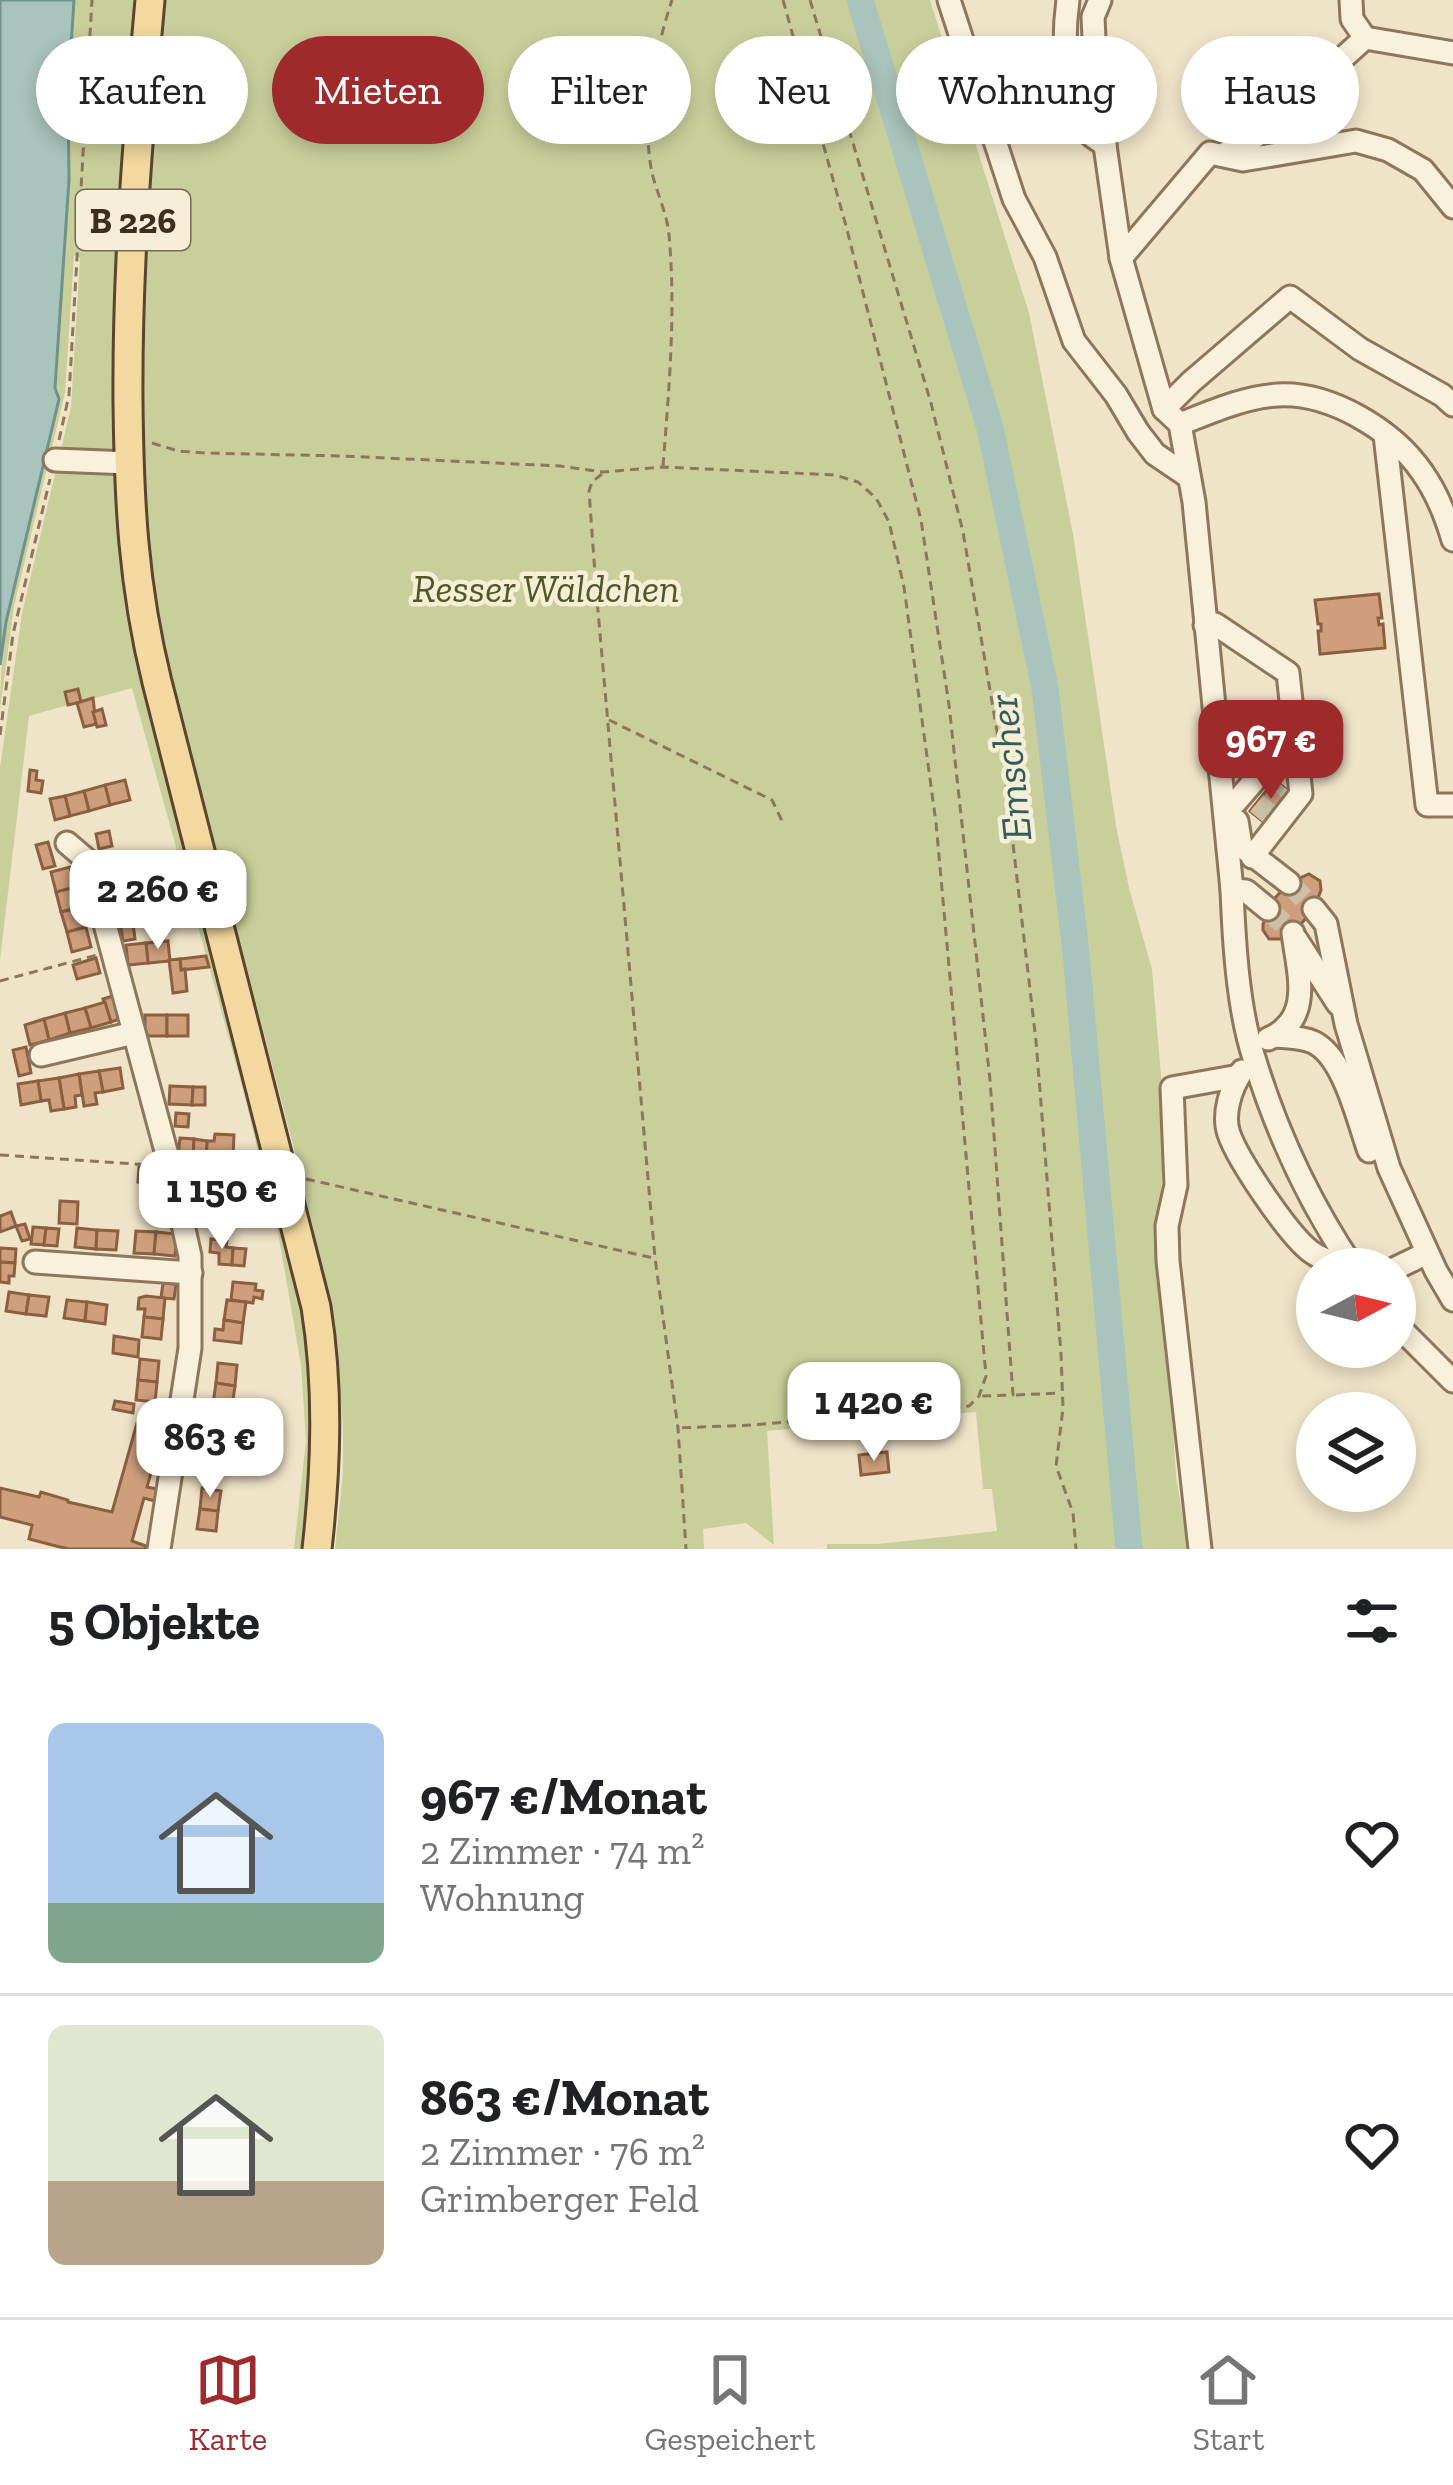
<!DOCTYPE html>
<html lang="de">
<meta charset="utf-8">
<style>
body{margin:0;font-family:"Zilla Slab",serif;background:#f6f6f6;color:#202124;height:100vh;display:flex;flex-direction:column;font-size:45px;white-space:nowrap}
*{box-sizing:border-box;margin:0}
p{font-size:39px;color:#757577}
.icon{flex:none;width:66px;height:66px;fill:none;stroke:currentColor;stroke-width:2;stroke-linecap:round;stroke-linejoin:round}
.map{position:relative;height:1549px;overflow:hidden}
.drawer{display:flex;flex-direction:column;background:#fff;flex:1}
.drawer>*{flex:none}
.top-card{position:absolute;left:36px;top:36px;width:1383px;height:108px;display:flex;gap:24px}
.needle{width:78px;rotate:83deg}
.fabs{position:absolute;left:1296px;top:1248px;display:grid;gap:24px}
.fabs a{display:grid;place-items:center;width:120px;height:120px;border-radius:50%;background:#fff;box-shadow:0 6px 18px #0003;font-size:60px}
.price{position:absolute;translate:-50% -102px;padding:0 27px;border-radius:24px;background:#fff;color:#222;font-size:39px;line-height:78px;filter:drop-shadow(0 3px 6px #0008)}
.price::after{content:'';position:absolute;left:50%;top:72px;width:36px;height:27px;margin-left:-18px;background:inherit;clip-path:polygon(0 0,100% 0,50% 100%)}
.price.selected{background:#9e2a2b;color:#fff}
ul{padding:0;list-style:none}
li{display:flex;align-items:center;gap:36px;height:300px;padding:0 48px}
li+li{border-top:3px solid #e0e0e0}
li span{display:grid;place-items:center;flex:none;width:336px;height:240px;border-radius:18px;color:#555}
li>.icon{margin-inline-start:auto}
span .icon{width:144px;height:144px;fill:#fffc;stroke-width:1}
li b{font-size:51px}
h2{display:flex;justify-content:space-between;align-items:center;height:144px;padding:0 48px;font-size:51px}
.tag{padding:0 42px;border-radius:54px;background:#fff;box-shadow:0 6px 18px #0003;font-size:42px;line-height:108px}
.tag.selected{background:#9e2a2b;color:#fff}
.tab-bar{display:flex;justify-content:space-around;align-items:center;height:168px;border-top:3px solid #e0e0e0;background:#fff;font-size:33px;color:#757577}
.tab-bar a{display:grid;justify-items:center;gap:6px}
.tab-bar .selected{color:#9e2a2b}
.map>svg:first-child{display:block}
.green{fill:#c9cf9b}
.water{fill:#a9c4bc;stroke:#6f938a;stroke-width:3}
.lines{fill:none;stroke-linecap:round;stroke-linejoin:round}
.river{stroke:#a9c4bc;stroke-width:27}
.building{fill:#cf9f7d;stroke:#8d5f41;stroke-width:3}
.minor-tunnel{stroke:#ccc0a6;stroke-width:21;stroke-dasharray:21 10;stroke-linecap:butt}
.minor-casing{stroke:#8d765c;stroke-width:27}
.major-casing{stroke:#5b4430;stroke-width:33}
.path{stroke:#8d765c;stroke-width:3;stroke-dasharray:9 6;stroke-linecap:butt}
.minor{stroke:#faf1dc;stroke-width:21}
.major{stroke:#f3d9a0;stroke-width:27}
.labels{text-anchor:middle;stroke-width:9;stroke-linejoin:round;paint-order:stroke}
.shield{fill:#f7eed8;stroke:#756857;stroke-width:3}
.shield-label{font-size:36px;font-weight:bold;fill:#3d2e20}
.park-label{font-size:39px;font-style:italic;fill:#4d5a26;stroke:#f7eed8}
.water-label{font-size:42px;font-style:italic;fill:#2f5d5a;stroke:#f7eed8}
</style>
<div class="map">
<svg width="1453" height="1549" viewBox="0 0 1453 1549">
<rect width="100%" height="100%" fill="#f0e4c8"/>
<path class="green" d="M74 0H930L1029 313 1073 534 1116 826 1129 888 1152 969 1165 1123 1160 1212 1176 1476 1188 1549H827V1544H878L997 1531 992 1489H983L976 1412 767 1431 774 1545 746 1523 703 1529 704 1549H335L343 1473V1425L334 1323 298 1164 171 678 150 683 312 1338 314 1462 303 1549H294L306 1441 301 1365 278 1233 242 1086 132 688 81 702 78 689 66 692 68 705 29 716 0 960V768L22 613 71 407 80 258 74 255 65 393 14 606 0 709C0 605 35 500 59 399L55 388 69 180 68 92Z"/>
<polygon class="water" points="0,0 74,0 68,92 69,180 55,388 59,399 6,622 0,665"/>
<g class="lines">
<polyline class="river" points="860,0 990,428 1045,688 1076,953 1129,1549"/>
</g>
<g class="building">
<polygon points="1379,594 1382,618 1378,618 1379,625 1383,624 1385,648 1320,654 1318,631 1321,631 1321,624 1318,624 1315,600"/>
<polygon points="78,689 81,702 68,705 65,692"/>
<polygon points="93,698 96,724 84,727 77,703"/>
<polygon points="1267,706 1284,720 1259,751 1242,737"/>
<polygon points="102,709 106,725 97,727 93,712"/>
<polygon points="1271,743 1288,756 1263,788 1246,774"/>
<polygon points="30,770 37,771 36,780 43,781 41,793 28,791"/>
<polygon points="125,780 130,800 110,805 105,785"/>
<polygon points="1275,780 1292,794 1267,825 1250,811"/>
<polygon points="105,785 110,805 89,811 84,791"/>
<polygon points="84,791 89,811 70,816 65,796"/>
<polygon points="65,796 70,816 55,820 50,799"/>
<polygon points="109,831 112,846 99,849 96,834"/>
<polygon points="48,842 55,866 43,869 36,845"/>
<polygon points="148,865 151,885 131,888 128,868"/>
<polygon points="70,867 76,887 56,892 51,872"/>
<polygon points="128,868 131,888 110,891 107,871"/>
<polygon points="1309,874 1320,881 1321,890 1314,909 1293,933 1282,939 1269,939 1263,930 1263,924 1273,900 1289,883"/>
<polygon points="76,887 81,907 61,912 56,892"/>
<polygon points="134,905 137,923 133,923 135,939 123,941 118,908"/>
<polygon points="81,907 86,927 67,932 61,912"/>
<polygon points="86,927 91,947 72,952 67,932"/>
<polygon points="168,941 170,961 148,963 146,943"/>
<polygon points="146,943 148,963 128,965 126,945"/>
<polygon points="206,956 209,967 181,970 180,959"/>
<polygon points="96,958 100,973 77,979 73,965"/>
<polygon points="180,959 181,970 185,969 187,991 173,993 169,960"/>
<polygon points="113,996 119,1019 111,1022 103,999"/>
<polygon points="105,1002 111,1022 91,1028 85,1008"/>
<polygon points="85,1008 91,1028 70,1033 65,1013"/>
<polygon points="65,1013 70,1033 49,1040 44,1019"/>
<rect x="145" y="1015" width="22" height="21"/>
<rect x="167" y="1015" width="21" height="21"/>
<polygon points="44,1019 49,1040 30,1045 25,1025"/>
<polygon points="26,1047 31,1073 19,1076 13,1050"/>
<polygon points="120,1068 123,1088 103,1092 99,1071"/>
<polygon points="99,1071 103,1092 95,1093 97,1104 84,1106 79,1074"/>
<polygon points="79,1074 82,1095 75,1096 76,1107 64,1109 59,1078"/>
<polygon points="59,1078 64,1109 51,1111 49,1100 41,1101 38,1081"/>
<polygon points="38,1081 41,1101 21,1105 18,1084"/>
<polygon points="170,1086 193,1087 192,1105 169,1104"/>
<polygon points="193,1087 205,1087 205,1105 192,1105"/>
<polygon points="176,1113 189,1114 188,1127 175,1126"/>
<polygon points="215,1134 234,1135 233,1157 206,1158 207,1141 214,1141"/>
<polygon points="180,1138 194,1139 193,1157 178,1156"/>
<polygon points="194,1139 207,1141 206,1158 193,1157"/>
<polygon points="139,1167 152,1168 151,1183 138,1182"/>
<polygon points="226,1188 235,1189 233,1212 220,1211 221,1194 225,1195"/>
<polygon points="235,1189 253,1190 252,1207 234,1206"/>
<polygon points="208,1193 221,1194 220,1211 207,1210"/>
<polygon points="193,1198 207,1199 207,1210 192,1209"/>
<polygon points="60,1201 78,1202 77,1224 59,1223"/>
<polygon points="11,1212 16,1226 0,1232 0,1216"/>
<polygon points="25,1224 30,1239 22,1241 16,1226"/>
<polygon points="33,1227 46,1228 44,1245 31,1244"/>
<polygon points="46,1228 59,1229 57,1246 44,1245"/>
<polygon points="77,1228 97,1230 96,1249 75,1247"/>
<polygon points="97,1230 118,1231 116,1250 96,1249"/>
<polygon points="136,1231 156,1232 154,1254 134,1253"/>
<polygon points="156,1232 177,1234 175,1256 154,1254"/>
<polygon points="211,1239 227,1241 226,1247 233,1248 232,1265 219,1264 219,1253 210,1252"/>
<polygon points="0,1248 16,1249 15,1263 0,1262"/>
<polygon points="233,1248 246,1249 244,1266 232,1265"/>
<polygon points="0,1262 15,1263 14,1276 9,1276 9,1283 0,1282"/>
<polygon points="233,1282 256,1284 255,1290 263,1291 262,1299 254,1297 253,1303 231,1300"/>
<polygon points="163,1283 176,1284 174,1299 161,1298"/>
<polygon points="9,1292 29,1295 26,1314 6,1311"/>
<polygon points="29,1295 49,1297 46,1316 26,1314"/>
<polygon points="146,1296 165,1298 163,1319 144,1317 145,1309 138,1309 139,1298"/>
<polygon points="67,1300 87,1302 85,1321 64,1318"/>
<polygon points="227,1300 246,1302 243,1323 224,1320"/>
<polygon points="87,1302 107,1305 105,1324 85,1321"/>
<polygon points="144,1317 163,1319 161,1339 142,1337"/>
<polygon points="224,1320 243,1323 241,1343 214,1340 215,1329 223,1330"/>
<polygon points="114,1336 139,1340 138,1357 113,1353"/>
<polygon points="140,1359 159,1361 157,1382 138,1380"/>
<polygon points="218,1363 237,1365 235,1386 216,1383"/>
<polygon points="138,1380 157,1382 155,1402 136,1400"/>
<polygon points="216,1383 235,1386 232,1406 213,1404"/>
<polygon points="115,1401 134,1404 133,1413 113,1409"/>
<polygon points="137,1423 163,1430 147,1487 157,1489 155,1501 144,1498 132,1541 146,1546 145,1549 69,1549 56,1546 29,1539 32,1525 0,1517 0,1488 39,1497 41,1492 68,1500 68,1502 112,1512"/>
<polygon points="211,1426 230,1428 227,1448 208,1446"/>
<polygon points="208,1446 227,1448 224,1469 205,1466"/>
<polygon points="887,1452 889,1472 861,1475 859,1455"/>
<polygon points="202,1488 221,1491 218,1511 200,1509"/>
<polygon points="200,1509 218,1511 216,1531 197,1529"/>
</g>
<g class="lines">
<g class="minor-tunnel">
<polyline points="1251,744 1275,713"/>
<polyline points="1254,781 1280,750"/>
<polyline points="1258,818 1284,787"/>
<polyline points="1289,883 1314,909"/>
<polyline points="1268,909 1293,933"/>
</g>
<g class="minor-casing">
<g id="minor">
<polyline points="949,0 1014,199 1045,257 1074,341 1116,395 1138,432 1155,454 1189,477"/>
<path d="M1068 0C1063 36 1063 94 1082 126 1087 134 1097 139 1105 145"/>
<path d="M1100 0 1093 17 1096 82 1121 258 1164 409 1180 424 1194 502 1232 890C1234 942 1238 1009 1254 1058 1277 1134 1310 1204 1354 1269"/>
<polyline points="1351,0 1352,19 1365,38"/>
<polyline points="1222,155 1254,138 1365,38 1453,53"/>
<polyline points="1121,258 1210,153 1243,160 1356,141 1388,150 1423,170 1453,207"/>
<polyline points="1164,409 1191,382 1290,297 1360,349 1442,395 1453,405"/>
<path d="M1180 424C1211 412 1244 397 1278 395 1330 392 1393 430 1422 472 1437 493 1446 516 1453 540"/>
<polyline points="1385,435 1427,805 1453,805"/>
<polyline points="55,460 129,463"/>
<polyline points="1205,625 1215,624 1288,673 1301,794 1252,857"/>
<polyline points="1231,765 1251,744"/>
<polyline points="1235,803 1254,781"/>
<polyline points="1237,821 1241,846 1289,883"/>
<polyline points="67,843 88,861 170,1166 190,1256 190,1348 159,1549"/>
<polyline points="1232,890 1246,891 1268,909"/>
<polyline points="1314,909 1326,924 1346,1024 1389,1168 1436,1271 1453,1300"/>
<polyline points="1296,939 1338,1004"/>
<path d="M1276 1036C1288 1037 1302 1037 1313 1042 1344 1056 1358 1121 1369 1151"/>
<path d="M1268 1039C1314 1019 1298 973 1293 933"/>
<polyline points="41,1055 134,1033"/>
<path d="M1242 1071C1231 1088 1222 1114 1229 1134 1238 1160 1288 1234 1310 1251 1323 1261 1339 1264 1354 1268"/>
<polyline points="35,1262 191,1273"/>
<polyline points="1394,1269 1427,1253"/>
<polyline points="1395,1323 1453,1381"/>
<polyline points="1200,1549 1168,1261 1167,1226 1176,1185 1172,1088 1239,1076"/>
</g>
</g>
<g class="major-casing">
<path id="major" d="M150 0C138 134 127 267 128 401 129 500 133 585 157 682L316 1307C329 1389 326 1468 317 1549"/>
</g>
<g class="path">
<polyline points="783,0 846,226 921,520 949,705 990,1080 1013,1395 981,1396"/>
<polyline points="810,0 931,403 963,532 1006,784 1036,1041 1061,1354 1063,1408 1056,1466 1073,1513 1076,1549"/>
<polyline points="89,79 121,81"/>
<polyline points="59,440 69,395 92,0"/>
<polyline points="152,443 178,451 205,453 342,456 560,466 603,472 663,467 835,475 858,482 876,498 889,522 904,587 936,823 986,1376 979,1396 969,1406 752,1425 678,1428"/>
<path d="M663 466C669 390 676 311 669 235 667 213 657 194 652 173 641 120 655 51 672 0"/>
<polyline points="602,474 592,482 589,491 596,588 655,1258 678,1428 686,1549"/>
<polyline points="609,720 772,800 783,823"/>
<polyline points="0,735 13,634 50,479"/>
<polyline points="0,981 97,955"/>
<polyline points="0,1155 150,1165"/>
<polyline points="306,1179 653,1258"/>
<polyline points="1016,1395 1060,1393"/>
</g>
<use href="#minor" class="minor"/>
<use href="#major" class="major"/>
</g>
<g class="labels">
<rect class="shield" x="76" y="190" width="114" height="60" rx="9"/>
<g class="shield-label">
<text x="133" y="233">B 226</text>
</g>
<g class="park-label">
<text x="546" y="602">Resser Wäldchen</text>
</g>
<g class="water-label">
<text transform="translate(1009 768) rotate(-96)" y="15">Emscher</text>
</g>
</g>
</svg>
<div class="fabs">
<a><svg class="needle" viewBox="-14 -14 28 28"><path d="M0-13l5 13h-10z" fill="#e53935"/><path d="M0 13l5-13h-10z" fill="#757577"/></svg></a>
<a><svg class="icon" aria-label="layers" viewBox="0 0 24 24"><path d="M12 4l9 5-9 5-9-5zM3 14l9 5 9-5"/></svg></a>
</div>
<b class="price selected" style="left:1271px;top:802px">967 €</b>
<b class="price" style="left:158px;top:952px">2 260 €</b>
<b class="price" style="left:222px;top:1252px">1 150 €</b>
<b class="price" style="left:874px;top:1464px">1 420 €</b>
<b class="price" style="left:210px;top:1500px">863 €</b>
<div class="top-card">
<a class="tag">Kaufen</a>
<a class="tag selected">Mieten</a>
<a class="tag">Filter</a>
<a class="tag">Neu</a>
<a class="tag">Wohnung</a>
<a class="tag">Haus</a>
</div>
</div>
<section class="drawer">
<h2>5 Objekte<svg class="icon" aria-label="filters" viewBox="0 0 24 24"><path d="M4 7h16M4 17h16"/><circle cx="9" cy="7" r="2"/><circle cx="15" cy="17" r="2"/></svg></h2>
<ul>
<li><span style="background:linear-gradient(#a9c7e8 75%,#7fa58c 0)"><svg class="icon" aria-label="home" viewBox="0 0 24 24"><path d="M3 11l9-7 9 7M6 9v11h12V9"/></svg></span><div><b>967 €/Monat</b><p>2 Zimmer · 74 m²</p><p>Wohnung</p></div><svg class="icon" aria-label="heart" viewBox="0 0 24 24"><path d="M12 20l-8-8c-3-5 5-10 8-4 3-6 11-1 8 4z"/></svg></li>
<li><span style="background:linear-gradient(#dfe7d0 65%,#b9a48a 0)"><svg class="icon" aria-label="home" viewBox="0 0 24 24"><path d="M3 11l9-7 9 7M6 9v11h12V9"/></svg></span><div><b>863 €/Monat</b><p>2 Zimmer · 76 m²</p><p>Grimberger Feld</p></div><svg class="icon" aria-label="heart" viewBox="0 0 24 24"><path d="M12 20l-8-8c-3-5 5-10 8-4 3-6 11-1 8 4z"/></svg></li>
</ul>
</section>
<nav class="tab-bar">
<a class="selected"><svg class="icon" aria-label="map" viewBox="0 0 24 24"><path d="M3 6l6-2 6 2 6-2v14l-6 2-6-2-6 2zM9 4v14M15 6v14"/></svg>Karte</a>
<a><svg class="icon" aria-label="saved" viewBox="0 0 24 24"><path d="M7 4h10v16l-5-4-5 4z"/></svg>Gespeichert</a>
<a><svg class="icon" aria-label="home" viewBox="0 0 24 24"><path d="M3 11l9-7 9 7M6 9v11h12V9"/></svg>Start</a>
</nav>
